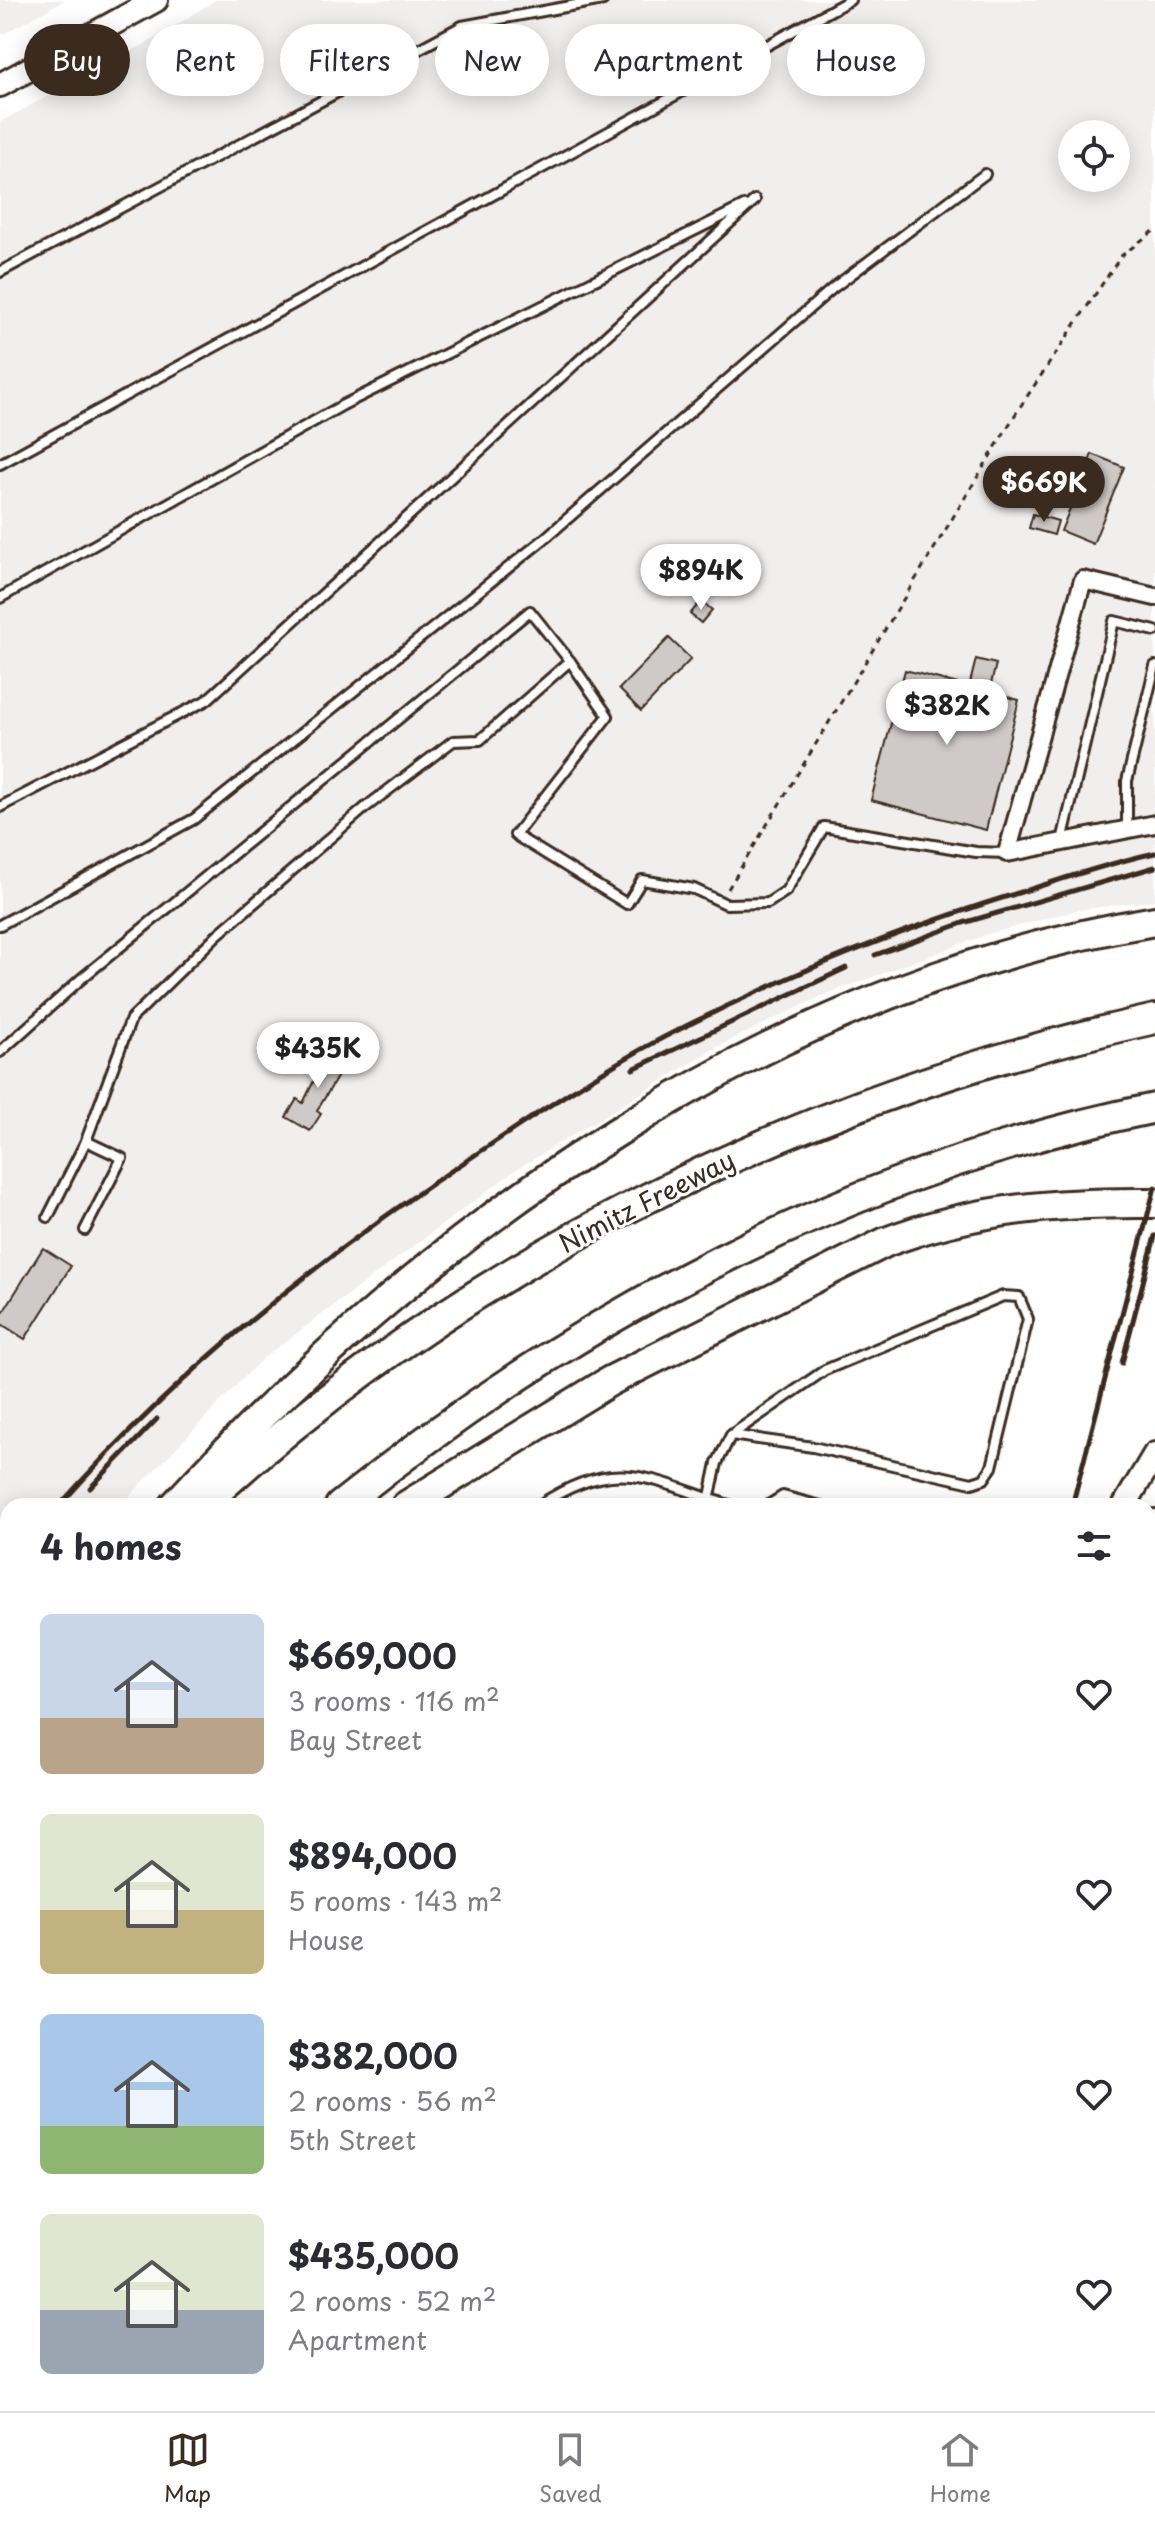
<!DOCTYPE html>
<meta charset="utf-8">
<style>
body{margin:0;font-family:"Playpen Sans",sans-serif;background:#f7f7f7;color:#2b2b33;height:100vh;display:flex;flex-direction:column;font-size:30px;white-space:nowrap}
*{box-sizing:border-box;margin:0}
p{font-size:26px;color:#7c7c81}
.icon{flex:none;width:44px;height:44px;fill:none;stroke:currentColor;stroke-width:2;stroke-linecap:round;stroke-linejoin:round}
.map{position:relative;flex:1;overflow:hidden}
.side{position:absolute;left:0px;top:1498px;width:1156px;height:914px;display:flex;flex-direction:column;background:#fff;border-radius:24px 24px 0 0;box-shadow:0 4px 20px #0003}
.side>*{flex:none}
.banner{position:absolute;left:24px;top:24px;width:1108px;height:72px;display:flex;gap:16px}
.buttons{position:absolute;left:1058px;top:120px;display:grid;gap:16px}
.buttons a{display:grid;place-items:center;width:72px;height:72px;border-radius:50%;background:#fff;box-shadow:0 4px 20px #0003;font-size:40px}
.price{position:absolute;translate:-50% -68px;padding:0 18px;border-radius:28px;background:#fff;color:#222;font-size:26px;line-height:52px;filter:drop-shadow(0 2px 4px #0008)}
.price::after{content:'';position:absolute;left:50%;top:48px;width:24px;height:18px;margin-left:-12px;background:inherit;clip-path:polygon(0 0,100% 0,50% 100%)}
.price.selected{background:#3b2a1e;color:#fff}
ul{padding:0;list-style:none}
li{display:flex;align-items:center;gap:24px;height:200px;padding:0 40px}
li span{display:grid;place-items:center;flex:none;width:224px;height:160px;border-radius:12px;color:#555}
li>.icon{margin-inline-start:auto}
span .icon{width:96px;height:96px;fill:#fffc;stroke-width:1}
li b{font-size:34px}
h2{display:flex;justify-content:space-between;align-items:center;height:96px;padding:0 40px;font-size:34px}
.pill{padding:0 28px;border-radius:36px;background:#fff;box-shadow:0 4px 20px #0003;font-size:28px;line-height:72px}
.pill.selected{background:#3b2a1e;color:#fff}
.menu{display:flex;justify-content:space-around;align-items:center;height:112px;border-top:2px solid #e1e1e2;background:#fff;font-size:22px;color:#7c7c81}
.menu a{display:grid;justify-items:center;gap:4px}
.menu .selected{color:#3b2a1e}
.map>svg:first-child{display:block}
.built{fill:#f1efee;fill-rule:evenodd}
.green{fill:#e2e0de;stroke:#8e857e;stroke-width:2}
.building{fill:#cfcac7;stroke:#3b2a1e;stroke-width:2}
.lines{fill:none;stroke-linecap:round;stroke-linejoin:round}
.lane-casing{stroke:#3b2a1e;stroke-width:14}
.street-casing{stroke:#3b2a1e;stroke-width:22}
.secondary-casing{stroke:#3b2a1e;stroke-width:28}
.highway-casing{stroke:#3b2a1e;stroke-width:34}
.path{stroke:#3b2a1e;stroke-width:3;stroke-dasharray:6 6;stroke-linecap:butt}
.lane{stroke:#fff;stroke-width:8}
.street{stroke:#fff;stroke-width:16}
.secondary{stroke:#fff;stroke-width:22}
.highway{stroke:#fff;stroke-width:28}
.rail{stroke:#3b2a1e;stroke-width:5}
.labels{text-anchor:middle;stroke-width:6;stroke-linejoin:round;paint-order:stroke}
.street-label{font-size:26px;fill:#3b2a1e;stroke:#fff}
</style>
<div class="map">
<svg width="1155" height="2411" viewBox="0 0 1155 2411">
<rect width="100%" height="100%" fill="#fff"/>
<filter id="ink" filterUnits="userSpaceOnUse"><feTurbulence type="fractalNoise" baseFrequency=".0125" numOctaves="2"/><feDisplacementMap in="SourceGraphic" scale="16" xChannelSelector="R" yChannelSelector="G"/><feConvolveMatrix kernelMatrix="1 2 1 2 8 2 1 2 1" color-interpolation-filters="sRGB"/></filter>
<g filter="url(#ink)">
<g class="built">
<polygon points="0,0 65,0 0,36"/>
<path d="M215 0H1155V900L1077 910 988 934 822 996 719 1046 517 1169 262 1359 120 1506H8V1640L0 1650V122L158 37ZM1072 134H1116V178H1072Z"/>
<polygon points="1148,2349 1155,2351 1155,2388 1148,2386"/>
</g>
<g class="green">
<polygon points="0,2083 8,2088 8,2181 0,2211"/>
<polygon points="984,2404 1020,2404 1016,2411 980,2411"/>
</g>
<g class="building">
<polygon points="1092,454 1124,467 1093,544 1061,531"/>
<polygon points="1033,514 1058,521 1054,535 1029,528"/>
<polygon points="701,601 712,610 701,623 690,614"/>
<polygon points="669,638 691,659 641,711 619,689"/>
<polygon points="976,659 996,664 989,692 1019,700 986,830 871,800 905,670 969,687"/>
<polygon points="331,1046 349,1057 317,1111 321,1114 310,1131 286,1117 297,1099 303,1103"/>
<polygon points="43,1248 71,1266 25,1339 0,1323 0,1317"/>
</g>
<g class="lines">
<g class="lane-casing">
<g id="lane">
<polyline points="0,272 462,26 603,0"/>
<polyline points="0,464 850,0"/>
<polyline points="0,598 343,405 744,206"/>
<polyline points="0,807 207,700 755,200"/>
<polyline points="1127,829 1127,781 1155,666"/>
<polyline points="1062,841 1114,621 1155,631"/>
<polyline points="0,925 194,819 543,540 833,288 985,174"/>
<polyline points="0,1052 81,979 530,611 570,661"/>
<polyline points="48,1217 86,1141"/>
<polyline points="85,1230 122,1158 86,1141 131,1019 217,935 366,807 453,741 480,740 570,661 608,716 515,835 627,904 642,880 694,889 726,904 768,903 786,891 824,827 976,852 1007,853"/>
<path d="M538 1506C619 1452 651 1481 732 1506"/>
<polyline points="708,1506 717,1463 731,1435 813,1447 972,1483 984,1479 992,1467 1028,1319 1019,1297 1003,1296 825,1370 731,1435"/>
<polyline points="767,1506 783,1496 821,1506"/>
<polyline points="6,2063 8,2060"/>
<polyline points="763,2404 768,2411"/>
<polyline points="159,2411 161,2404"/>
<polyline points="791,2411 792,2404"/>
</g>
</g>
<g class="street-casing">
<g id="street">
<polyline points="1155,597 1083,580 1007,853 1155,824"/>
<polyline points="1148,1620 1155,1622"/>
<polyline points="1148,2012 1155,2014"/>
<polyline points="0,2285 8,2255"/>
<polyline points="454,2404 466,2411"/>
<polyline points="1131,2404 1155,2410"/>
</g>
</g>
<g class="secondary-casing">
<g id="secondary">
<polyline points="0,85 156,0"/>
<polyline points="1124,1506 1155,1454"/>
<polyline points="1148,1534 1155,1521"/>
<polyline points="827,2411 829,2404"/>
<polyline points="860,2411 862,2404"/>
</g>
</g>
<g class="highway-casing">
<g id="highway">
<path d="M174 1506C433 1225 771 984 1155 921"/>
<path d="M201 1506C466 1260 804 1096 1155 1019"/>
<path d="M340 1506C578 1315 854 1169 1155 1108"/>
<path d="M406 1506 610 1381 886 1242C974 1208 1061 1202 1155 1203"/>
<polyline points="0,1717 8,1707"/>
<polyline points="0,1864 8,1854"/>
</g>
</g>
<g class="path">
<polyline points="728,889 1018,410 1121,256 1155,230"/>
<polyline points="0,2142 8,2144"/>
</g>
<use href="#lane" class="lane"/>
<use href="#street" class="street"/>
<use href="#secondary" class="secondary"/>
<use href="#highway" class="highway"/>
<g class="rail">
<polyline points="875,955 963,923 1155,867"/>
<polyline points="633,1069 846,968"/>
<polyline points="1122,1363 1155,1236"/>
<polyline points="90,1488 157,1419"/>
<path d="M59 1506C181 1369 322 1255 475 1155 543 1110 612 1062 686 1026 792 973 904 928 1018 893 1063 879 1108 863 1155 853"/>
<polyline points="1072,1506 1155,1187"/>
<polyline points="0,1575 8,1565"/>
<polyline points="0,1593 8,1584"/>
<polyline points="849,2411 851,2404"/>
</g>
</g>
</g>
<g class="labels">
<g class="street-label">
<text transform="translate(647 1202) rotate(-27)" y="9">Nimitz Freeway</text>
</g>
</g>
</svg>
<div class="buttons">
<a><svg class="icon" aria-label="locate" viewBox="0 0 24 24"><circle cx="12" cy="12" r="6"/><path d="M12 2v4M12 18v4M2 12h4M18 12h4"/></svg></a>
</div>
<b class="price selected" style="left:1044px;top:524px">$669K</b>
<b class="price" style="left:701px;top:612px">$894K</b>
<b class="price" style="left:947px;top:747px">$382K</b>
<b class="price" style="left:318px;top:1090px">$435K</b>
<div class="banner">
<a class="pill selected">Buy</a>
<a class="pill">Rent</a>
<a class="pill">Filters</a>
<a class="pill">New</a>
<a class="pill">Apartment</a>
<a class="pill">House</a>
</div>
<section class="side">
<h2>4 homes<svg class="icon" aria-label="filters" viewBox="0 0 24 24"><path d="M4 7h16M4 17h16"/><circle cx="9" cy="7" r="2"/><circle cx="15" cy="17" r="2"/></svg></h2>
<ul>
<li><span style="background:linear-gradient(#c9d6e8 65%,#b9a48a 0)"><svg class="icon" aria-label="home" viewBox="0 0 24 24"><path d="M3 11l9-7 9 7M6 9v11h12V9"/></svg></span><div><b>$669,000</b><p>3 rooms · 116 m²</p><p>Bay Street</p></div><svg class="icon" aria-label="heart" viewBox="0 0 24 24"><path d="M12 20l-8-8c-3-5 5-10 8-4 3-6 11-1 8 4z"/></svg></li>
<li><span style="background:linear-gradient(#dfe7d0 60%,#c2b280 0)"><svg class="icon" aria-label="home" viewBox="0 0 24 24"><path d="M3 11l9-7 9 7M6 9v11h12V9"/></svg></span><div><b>$894,000</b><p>5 rooms · 143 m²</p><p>House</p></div><svg class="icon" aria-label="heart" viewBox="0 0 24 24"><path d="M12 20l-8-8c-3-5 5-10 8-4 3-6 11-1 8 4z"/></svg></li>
<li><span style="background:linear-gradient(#a9c7e8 70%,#8fb573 0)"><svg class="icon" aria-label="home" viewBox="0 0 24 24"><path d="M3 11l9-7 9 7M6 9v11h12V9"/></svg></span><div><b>$382,000</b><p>2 rooms · 56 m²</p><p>5th Street</p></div><svg class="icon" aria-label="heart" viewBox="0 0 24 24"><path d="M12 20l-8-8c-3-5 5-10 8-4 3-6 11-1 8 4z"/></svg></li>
<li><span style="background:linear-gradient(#dfe7d0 60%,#9aa5b1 0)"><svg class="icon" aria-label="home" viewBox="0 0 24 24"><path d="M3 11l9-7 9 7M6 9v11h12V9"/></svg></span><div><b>$435,000</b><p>2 rooms · 52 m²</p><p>Apartment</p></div><svg class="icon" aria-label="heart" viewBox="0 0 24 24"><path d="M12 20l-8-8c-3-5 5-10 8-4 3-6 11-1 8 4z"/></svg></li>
</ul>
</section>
</div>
<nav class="menu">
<a class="selected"><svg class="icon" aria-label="map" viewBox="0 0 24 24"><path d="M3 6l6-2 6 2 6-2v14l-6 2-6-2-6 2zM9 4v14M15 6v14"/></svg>Map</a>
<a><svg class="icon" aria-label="saved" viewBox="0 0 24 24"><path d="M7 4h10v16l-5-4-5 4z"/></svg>Saved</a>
<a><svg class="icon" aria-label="home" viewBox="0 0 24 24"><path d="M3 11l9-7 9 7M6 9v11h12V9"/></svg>Home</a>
</nav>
